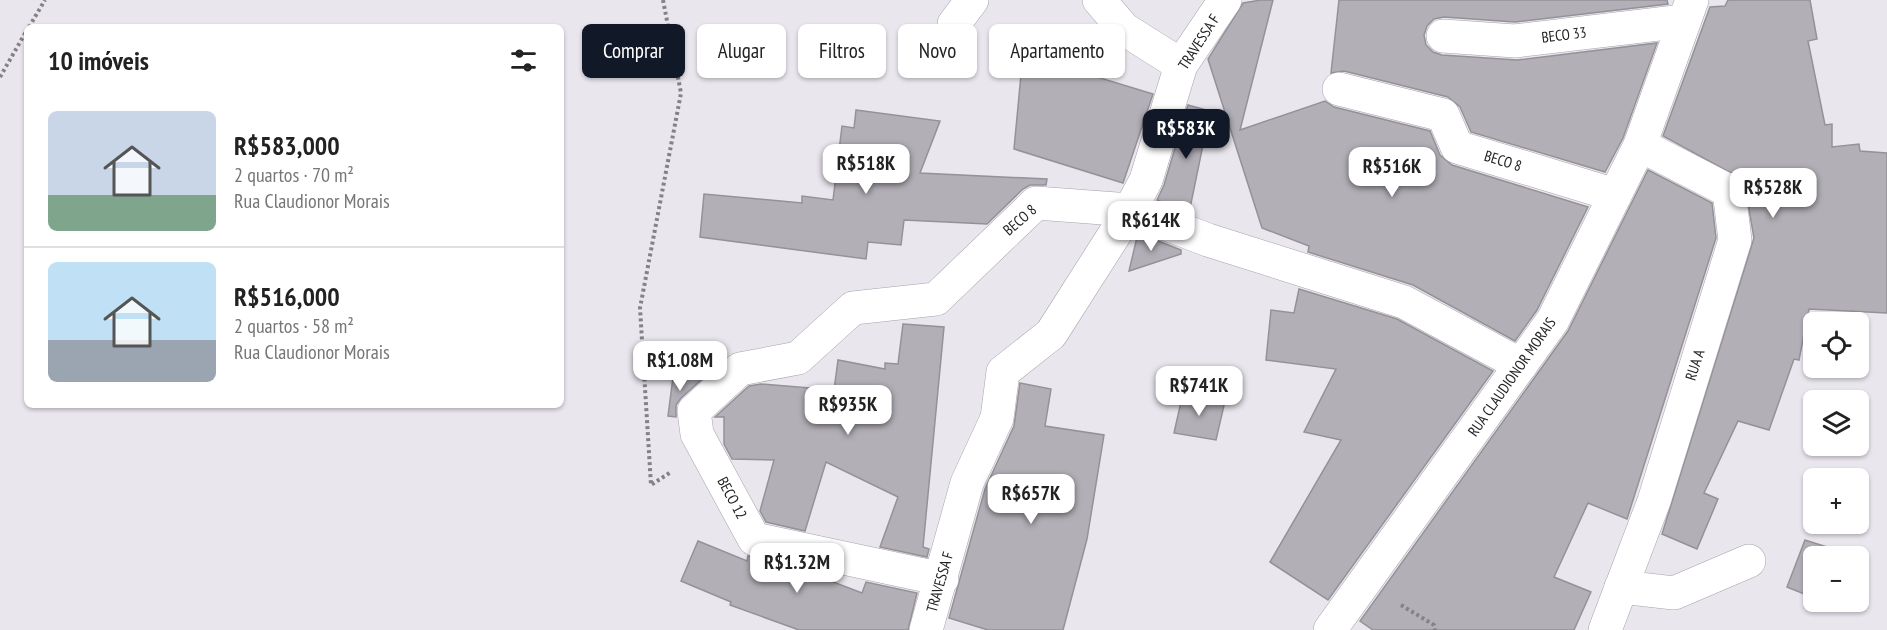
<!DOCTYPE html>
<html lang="pt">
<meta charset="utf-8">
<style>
body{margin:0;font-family:"PT Sans Narrow",sans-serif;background:#f2f2f2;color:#222;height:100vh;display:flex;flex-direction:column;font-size:22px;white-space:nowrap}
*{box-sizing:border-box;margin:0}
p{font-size:20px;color:#767676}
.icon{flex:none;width:33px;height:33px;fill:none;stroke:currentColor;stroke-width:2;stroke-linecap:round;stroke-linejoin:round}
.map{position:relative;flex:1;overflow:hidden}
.side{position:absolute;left:24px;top:24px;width:540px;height:384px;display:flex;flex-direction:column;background:#fff;border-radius:9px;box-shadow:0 2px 4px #0004}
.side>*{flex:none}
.hud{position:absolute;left:582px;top:24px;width:570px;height:54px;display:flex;gap:12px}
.buttons{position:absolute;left:1803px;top:312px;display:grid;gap:12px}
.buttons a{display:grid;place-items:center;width:66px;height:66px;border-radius:9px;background:#fff;box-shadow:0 2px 4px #0004;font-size:30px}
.price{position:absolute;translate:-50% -51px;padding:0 14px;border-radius:12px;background:#fff;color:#222;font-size:20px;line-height:39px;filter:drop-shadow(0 2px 3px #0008)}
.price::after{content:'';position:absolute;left:50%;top:36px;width:18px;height:14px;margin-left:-9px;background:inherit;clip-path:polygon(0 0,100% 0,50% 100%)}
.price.active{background:#111827;color:#fff}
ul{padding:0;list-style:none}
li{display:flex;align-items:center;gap:18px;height:150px;padding:0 24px}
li+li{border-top:2px solid #e0e0e0}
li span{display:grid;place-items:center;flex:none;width:168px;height:120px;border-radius:9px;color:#555}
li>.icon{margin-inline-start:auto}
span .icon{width:72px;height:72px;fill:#fffc;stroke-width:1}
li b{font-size:26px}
h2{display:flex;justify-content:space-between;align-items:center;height:72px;padding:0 24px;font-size:26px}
.tag{padding:0 21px;border-radius:9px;background:#fff;box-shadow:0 2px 4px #0004;font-size:21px;line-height:54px}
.tag.active{background:#111827;color:#fff}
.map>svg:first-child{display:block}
.building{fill:#b3afb7;stroke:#959198;stroke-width:1.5}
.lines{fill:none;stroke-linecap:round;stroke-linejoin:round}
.minor-casing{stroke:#a6a2aa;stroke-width:34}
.path{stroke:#848287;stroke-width:4;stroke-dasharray:3 3;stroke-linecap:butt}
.minor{stroke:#fff;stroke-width:33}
.labels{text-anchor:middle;stroke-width:4.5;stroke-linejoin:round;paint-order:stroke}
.street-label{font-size:15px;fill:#222124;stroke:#fff}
</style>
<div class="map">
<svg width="1887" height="630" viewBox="0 0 1887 630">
<rect width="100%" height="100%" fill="#eae6ee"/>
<g class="building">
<polygon points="1261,0 1273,0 1240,130 1325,101 1334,107 1430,131 1440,155 1452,165 1588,207 1537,310 1515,341 1413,285 1308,252 1309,246 1262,228 1208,59 1243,3"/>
<polygon points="1339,0 1667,0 1668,4 1515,22 1444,17 1434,19 1427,26 1424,35 1426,45 1433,52 1442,55 1517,60 1657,43 1623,138 1605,172 1471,132 1460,107 1448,97 1344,71 1331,73"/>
<polygon points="1728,0 1810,0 1817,39 1808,41 1825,125 1832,124 1832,147 1859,144 1860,151 1887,153 1887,313 1809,309 1799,360 1794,359 1769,430 1738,421 1704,493 1718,499 1697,549 1662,534 1754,238 1744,180 1663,136 1710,7 1725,6"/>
<polygon points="1028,56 1153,94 1123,183 1014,149 1022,64 1026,65"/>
<polygon points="1188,105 1210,111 1189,213 1157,200 1164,185"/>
<polygon points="856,110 940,121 920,173 1047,179 1046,185 1030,185 1023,189 987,224 904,220 901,245 868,242 866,259 700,237 704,194 802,203 802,196 833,200 842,126 854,128"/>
<polygon points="1648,170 1712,203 1716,238 1627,519 1588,503 1554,577 1591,592 1574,630 1373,630 1360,621 1568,331"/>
<polygon points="1138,233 1181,250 1181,254 1129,271"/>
<polygon points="1299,289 1397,319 1493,371 1328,600 1270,562 1341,440 1304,432 1336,369 1266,360 1271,310 1294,313"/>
<polygon points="903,324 944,327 923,547 929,549 927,557 880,547 898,497 826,462 805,531 766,522 760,511 774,460 732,459 724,444 724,417 715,417 749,386 761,384 834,390 838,360 885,369 885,363 898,364"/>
<polygon points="673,377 701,380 681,398 676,405 676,417 668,416"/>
<polygon points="1020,383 1051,389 1045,426 1104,435 1087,539 1063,630 988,630 949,618 985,489 1014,426"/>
<polygon points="1183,393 1225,401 1216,440 1174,433"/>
<polygon points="1805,540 1852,555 1814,556 1814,598 1787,587"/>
<polygon points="698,541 747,561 748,556 794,567 862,593 866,582 917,593 908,630 799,630 730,605 731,602 681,581"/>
</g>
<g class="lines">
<g class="minor-casing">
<g id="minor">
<polyline points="1099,0 1124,29 1181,65"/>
<polyline points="954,24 972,0"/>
<polyline points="1443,36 1515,41 1684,21"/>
<polyline points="1339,89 1443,115 1457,147 1615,195"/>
<polyline points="942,579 754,539 697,434 694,411 740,369 798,358 853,308 936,299 1036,203 1130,210 1208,240 1404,302 1521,365"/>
<polyline points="1621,587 1674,593 1749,561"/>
<polyline points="926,630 967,483 997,418 1003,372 1051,334 1130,210 1146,180 1181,65 1225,0"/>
<polyline points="1330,630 1553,320 1640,145 1692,0"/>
<polyline points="1605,630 1654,501 1735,240 1729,191 1640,145"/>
</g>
</g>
<g class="path">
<polyline points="663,0 681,93 640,308 651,485 671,472"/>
<polyline points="29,27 45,0"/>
<polyline points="0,77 27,30"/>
<polyline points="1401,605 1434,625 1435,630"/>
</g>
<use href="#minor" class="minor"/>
</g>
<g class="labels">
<g class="street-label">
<text transform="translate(1564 35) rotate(-7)" y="5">BECO 33</text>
<text transform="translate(1199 42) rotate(-57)" y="5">TRAVESSA F</text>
<text transform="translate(1503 161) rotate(17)" y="5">BECO 8</text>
<text transform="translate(1020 220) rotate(-41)" y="5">BECO 8</text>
<text transform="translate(1695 365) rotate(-72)" y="5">RUA A</text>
<text transform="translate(1512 377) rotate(-55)" y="5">RUA CLAUDIONOR MORAIS</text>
<text transform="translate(732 498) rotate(62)" y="5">BECO 12</text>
<text transform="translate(940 582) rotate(-74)" y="5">TRAVESSA F</text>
</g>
</g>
</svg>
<div class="buttons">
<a><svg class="icon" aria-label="locate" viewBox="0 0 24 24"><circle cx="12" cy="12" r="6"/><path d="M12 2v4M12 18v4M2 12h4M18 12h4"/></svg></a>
<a><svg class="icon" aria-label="layers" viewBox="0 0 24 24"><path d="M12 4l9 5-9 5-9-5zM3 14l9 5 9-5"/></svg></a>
<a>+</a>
<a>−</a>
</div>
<b class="price active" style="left:1186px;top:160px">R$583K</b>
<b class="price" style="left:866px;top:195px">R$518K</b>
<b class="price" style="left:1392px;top:198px">R$516K</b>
<b class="price" style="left:1773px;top:219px">R$528K</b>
<b class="price" style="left:1151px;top:252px">R$614K</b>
<b class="price" style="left:680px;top:392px">R$1.08M</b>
<b class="price" style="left:1199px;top:417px">R$741K</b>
<b class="price" style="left:848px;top:436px">R$935K</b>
<b class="price" style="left:1031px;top:525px">R$657K</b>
<b class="price" style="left:797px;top:594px">R$1.32M</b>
<div class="hud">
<a class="tag active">Comprar</a>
<a class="tag">Alugar</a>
<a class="tag">Filtros</a>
<a class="tag">Novo</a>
<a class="tag">Apartamento</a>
</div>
<section class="side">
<h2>10 imóveis<svg class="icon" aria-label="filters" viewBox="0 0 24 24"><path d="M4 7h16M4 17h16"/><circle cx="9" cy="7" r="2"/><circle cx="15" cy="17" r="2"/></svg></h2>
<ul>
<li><span style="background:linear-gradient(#c9d6e8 70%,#7fa58c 0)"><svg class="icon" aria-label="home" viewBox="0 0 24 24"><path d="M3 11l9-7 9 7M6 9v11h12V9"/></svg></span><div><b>R$583,000</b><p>2 quartos · 70 m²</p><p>Rua Claudionor Morais</p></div></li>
<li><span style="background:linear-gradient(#bfe0f5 65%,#9aa5b1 0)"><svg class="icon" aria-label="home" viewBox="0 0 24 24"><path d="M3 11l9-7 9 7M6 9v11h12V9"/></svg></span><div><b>R$516,000</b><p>2 quartos · 58 m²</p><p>Rua Claudionor Morais</p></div></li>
</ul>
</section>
</div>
